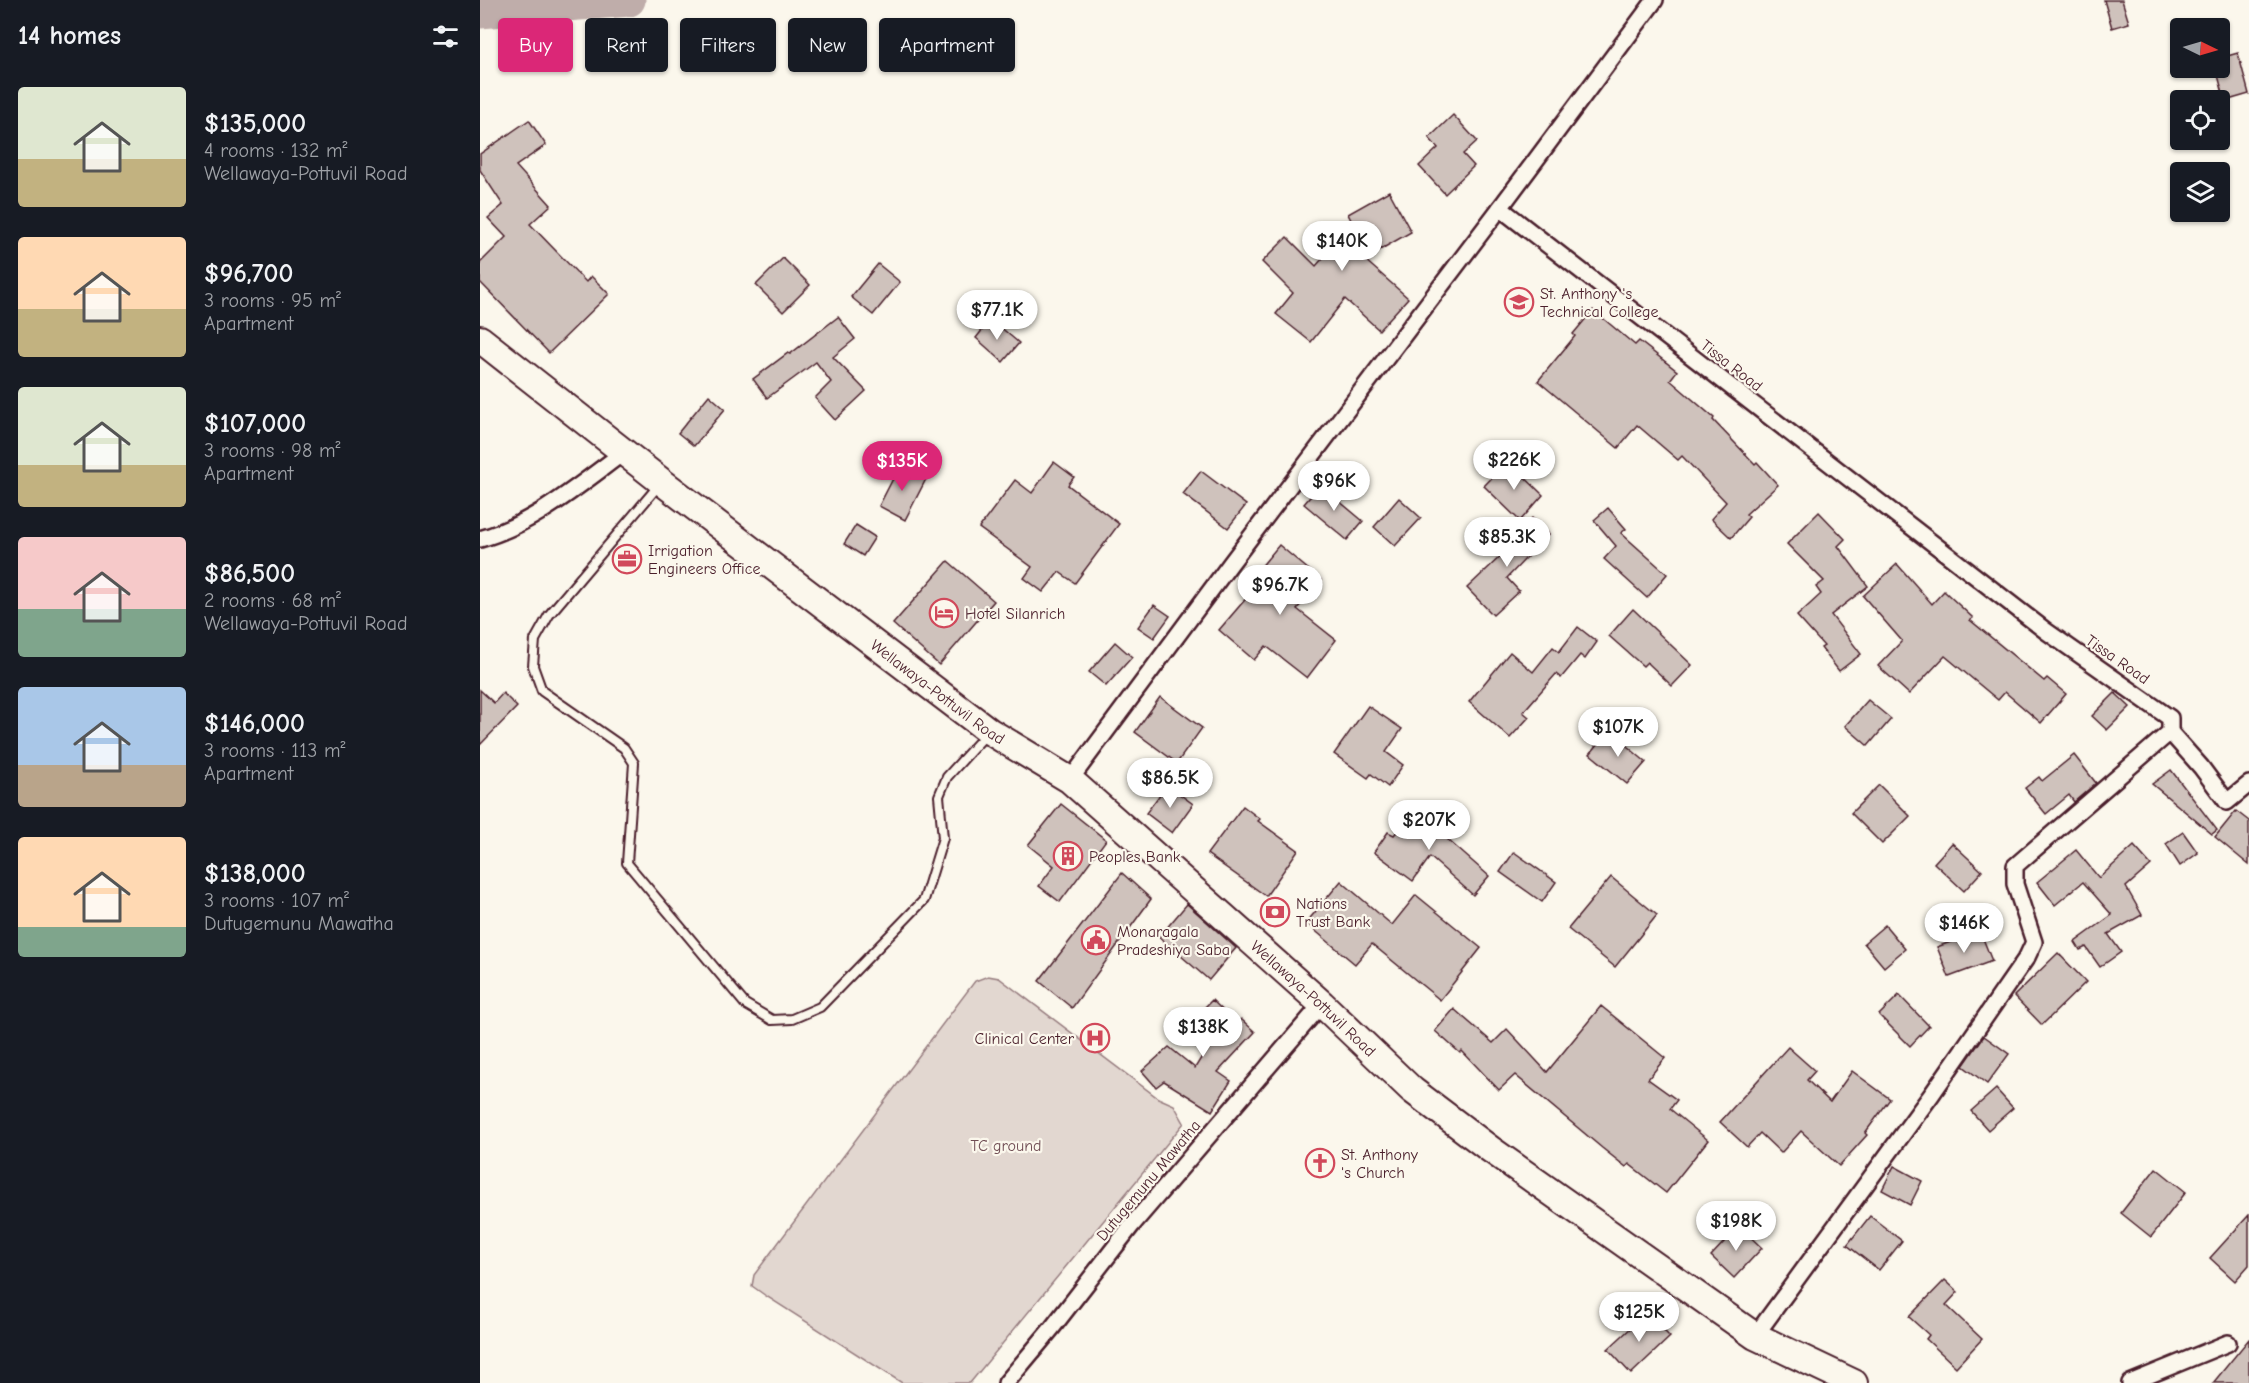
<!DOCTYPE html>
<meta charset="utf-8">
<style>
body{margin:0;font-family:"Comic Neue",sans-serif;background:#242831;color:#f1f3f6;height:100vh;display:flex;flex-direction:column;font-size:22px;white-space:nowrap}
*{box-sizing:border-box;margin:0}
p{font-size:20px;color:#9ea1a6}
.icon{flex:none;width:33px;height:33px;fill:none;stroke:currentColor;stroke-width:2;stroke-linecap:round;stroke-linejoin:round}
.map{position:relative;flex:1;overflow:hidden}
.details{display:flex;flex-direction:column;background:#171b24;width:480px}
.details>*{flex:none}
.banner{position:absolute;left:18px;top:18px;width:570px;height:54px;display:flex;gap:12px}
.needle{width:39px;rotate:95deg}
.fabs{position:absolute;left:1690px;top:18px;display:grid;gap:12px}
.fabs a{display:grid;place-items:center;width:60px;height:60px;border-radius:6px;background:#171b24;box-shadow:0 2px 4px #0004;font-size:30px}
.price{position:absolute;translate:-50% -51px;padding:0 14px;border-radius:21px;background:#fff;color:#222;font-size:20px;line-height:39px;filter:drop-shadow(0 2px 3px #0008)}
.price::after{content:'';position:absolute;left:50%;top:36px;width:18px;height:14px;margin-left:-9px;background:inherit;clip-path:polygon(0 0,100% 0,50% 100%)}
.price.active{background:#db2777;color:#fff}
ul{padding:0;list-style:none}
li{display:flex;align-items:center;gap:18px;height:150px;padding:0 18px}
li span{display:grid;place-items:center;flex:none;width:168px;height:120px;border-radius:6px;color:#555}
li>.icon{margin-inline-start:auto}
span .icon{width:72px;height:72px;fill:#fffc;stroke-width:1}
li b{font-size:26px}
h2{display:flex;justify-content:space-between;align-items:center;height:72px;padding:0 18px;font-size:26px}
.pill{padding:0 21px;border-radius:6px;background:#171b24;box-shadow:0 2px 4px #0004;font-size:21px;line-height:54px}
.pill.active{background:#db2777;color:#fff}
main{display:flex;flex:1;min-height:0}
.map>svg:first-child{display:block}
.green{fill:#e2d7d0;stroke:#967b7e;stroke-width:1.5}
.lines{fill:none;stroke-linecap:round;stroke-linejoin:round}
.river{stroke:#bfadaa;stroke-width:33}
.building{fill:#cfc2bc;stroke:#4a1f2b;stroke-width:1.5}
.service-casing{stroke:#4a1f2b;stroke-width:12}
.minor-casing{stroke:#4a1f2b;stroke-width:20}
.trunk-casing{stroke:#4a1f2b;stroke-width:30}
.service{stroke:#fbf7ec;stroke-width:8}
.minor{stroke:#fbf7ec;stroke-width:15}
.trunk{stroke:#fbf7ec;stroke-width:26}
.labels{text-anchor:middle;stroke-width:4.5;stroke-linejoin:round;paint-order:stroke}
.poi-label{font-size:16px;fill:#4a1f2b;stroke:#fbf7ec;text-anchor:start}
.street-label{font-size:16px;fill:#4a1f2b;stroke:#fbf7ec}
.park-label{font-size:16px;fill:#704d54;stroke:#fbf7ec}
</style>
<main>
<section class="details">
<h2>14 homes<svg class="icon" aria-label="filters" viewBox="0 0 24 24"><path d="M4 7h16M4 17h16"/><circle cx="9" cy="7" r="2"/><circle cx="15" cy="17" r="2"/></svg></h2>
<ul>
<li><span style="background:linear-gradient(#dfe7d0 60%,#c2b280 0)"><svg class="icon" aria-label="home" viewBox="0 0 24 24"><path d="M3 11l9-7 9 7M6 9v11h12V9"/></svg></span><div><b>$135,000</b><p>4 rooms · 132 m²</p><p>Wellawaya-Pottuvil Road</p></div></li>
<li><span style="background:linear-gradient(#ffd9b3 60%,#c2b280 0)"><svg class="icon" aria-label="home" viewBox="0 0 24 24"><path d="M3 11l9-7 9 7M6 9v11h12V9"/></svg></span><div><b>$96,700</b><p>3 rooms · 95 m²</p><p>Apartment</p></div></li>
<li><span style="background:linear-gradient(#dfe7d0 65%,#c2b280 0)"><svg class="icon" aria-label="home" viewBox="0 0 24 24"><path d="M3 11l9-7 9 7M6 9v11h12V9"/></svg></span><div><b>$107,000</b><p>3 rooms · 98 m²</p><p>Apartment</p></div></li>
<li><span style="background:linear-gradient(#f6c9c9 60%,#7fa58c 0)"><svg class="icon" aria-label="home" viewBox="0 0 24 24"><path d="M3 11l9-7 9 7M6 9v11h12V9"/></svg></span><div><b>$86,500</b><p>2 rooms · 68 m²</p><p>Wellawaya-Pottuvil Road</p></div></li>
<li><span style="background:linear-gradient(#a9c7e8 65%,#b9a48a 0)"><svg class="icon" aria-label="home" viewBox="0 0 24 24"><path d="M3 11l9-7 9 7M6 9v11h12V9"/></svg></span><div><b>$146,000</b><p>3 rooms · 113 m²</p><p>Apartment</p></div></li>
<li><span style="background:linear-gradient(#ffd9b3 75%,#7fa58c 0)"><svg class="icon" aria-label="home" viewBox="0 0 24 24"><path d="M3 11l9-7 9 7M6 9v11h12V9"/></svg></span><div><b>$138,000</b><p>3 rooms · 107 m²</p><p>Dutugemunu Mawatha</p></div></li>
</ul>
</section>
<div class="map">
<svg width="1769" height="1383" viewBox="0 0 1769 1383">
<rect width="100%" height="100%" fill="#fbf7ec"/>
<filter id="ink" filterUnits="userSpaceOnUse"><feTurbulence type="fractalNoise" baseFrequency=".0167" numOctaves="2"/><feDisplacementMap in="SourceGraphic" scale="12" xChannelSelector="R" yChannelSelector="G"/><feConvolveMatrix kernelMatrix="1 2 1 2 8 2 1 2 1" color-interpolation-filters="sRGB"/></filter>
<g filter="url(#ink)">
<polygon class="green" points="508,976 519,978 678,1098 694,1105 704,1123 490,1383 422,1383 286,1296 272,1286 274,1275 495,981"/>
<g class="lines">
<polyline class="river" points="0,12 149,0"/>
</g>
<g class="building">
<polygon points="1624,0 1642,0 1649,23 1632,28"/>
<polygon points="1758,53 1769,94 1745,101 1736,68 1740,68 1740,58"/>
<polygon points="973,115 997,141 983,154 994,166 965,194 939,166 958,148 949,138"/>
<polygon points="49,120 66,145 36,166 71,205 50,224 106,282 111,276 129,294 69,353 0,282 0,263 26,237 8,218 23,205 0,170 0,154"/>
<polygon points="909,191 931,232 884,259 928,298 899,330 865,299 831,342 796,314 813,293 782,262 807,237 836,266 873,224 868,214"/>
<polygon points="303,258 330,285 303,312 276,285"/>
<polygon points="398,264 420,282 393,315 371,297"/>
<polygon points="1113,310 1155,345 1159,341 1197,371 1190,380 1234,418 1233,420 1275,464 1277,462 1298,485 1266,514 1269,517 1251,538 1231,519 1246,502 1202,456 1198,460 1157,425 1138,448 1058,381 1095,336 1093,334"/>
<polygon points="358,317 375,339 353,357 386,391 355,420 335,398 351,382 336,362 287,398 273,379 308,353 310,354"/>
<polygon points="511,319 539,343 523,362 496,338"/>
<polygon points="229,395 245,409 214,446 198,433"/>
<polygon points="1028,461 1063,495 1040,521 1004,486"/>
<polygon points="574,462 594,477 588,485 639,524 595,583 579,572 563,592 544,578 552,567 499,528 535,480 552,493"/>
<polygon points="420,465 446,479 425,520 399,506"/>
<polygon points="721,471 766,505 748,528 703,494"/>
<polygon points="840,485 883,521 867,540 824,504"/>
<polygon points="919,498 941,518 915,546 894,527"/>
<polygon points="1128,508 1146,529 1141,533 1187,574 1167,598 1124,559 1136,546 1114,520"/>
<polygon points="1339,512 1365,539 1358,546 1388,586 1351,615 1381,654 1359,671 1341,648 1344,646 1317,616 1341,594 1336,587 1344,581 1307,544"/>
<polygon points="1052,518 1069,534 1027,578 1039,591 1013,615 987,588 1025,552 1022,549"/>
<polygon points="376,525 395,537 383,556 364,544"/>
<polygon points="799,545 841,580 817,609 856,640 827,678 786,646 774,660 739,630 787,574 780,568"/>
<polygon points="468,561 514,601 459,665 413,624"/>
<polygon points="1417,564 1452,604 1464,591 1493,618 1490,620 1564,681 1567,678 1586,694 1561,723 1525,692 1518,700 1465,656 1429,694 1398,666 1422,641 1383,596"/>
<polygon points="674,605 690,616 674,638 658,627"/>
<polygon points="1153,609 1212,665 1192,686 1167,662 1163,666 1129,636"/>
<polygon points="1098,627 1117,642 1105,659 1100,655 1081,678 1076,674 1043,712 1049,717 1030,738 989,702 1030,652 1053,672 1073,647 1079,652"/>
<polygon points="635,642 652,657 626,686 609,672"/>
<polygon points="0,690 14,703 23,693 37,707 0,745"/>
<polygon points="1635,693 1650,707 1627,730 1612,716"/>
<polygon points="680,697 722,728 697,763 655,732"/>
<polygon points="1388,700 1411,719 1388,746 1365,726"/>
<polygon points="888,706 922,729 906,752 923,765 908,787 891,774 888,778 854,754"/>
<polygon points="1129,731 1166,762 1147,784 1110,754"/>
<polygon points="1594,755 1616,783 1594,802 1589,795 1566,814 1545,788 1559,777 1562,781"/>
<polygon points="1691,770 1737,830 1732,834 1672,784"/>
<polygon points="687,785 713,804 692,833 666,813"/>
<polygon points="1399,785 1430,816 1402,844 1371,813"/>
<polygon points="581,804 626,840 580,902 559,886 574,866 548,845"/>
<polygon points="940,804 973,833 968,840 1009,876 993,895 950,857 933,881 894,852 908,832 914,835"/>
<polygon points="763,806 780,819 778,821 818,850 786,896 727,854"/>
<polygon points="1756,811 1769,821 1769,865 1735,837"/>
<polygon points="1703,832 1718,853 1700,866 1686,844"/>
<polygon points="1472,843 1502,871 1484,891 1454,863"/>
<polygon points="1654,846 1671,865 1646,887 1662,915 1628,934 1641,952 1620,967 1606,947 1600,950 1595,942 1632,915 1603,882 1575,905 1557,882 1596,850 1619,878"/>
<polygon points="1034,852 1076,882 1062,902 1020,872"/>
<polygon points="642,873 671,899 592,1008 559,981"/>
<polygon points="1131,877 1177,915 1135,967 1088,929"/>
<polygon points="861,881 912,925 936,895 1001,948 960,1000 892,944 875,964 826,923"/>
<polygon points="707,904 756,948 729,980 679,937"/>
<polygon points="1405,925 1425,949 1404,967 1384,943"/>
<polygon points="1500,931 1512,961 1469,977 1457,947"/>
<polygon points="1578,953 1606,982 1562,1025 1534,996"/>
<polygon points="1419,995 1449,1026 1430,1046 1399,1015"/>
<polygon points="732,1000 757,1024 761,1019 775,1032 738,1072 751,1081 732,1111 684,1081 676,1087 662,1071 689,1047 715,1068 729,1045 708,1024"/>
<polygon points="1121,1006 1185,1058 1168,1079 1197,1100 1190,1109 1228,1140 1186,1193 1149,1164 1146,1167 1122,1148 1035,1075 1019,1090 982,1051 980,1053 955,1031 974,1009 1013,1043 1027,1029 1067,1072"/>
<polygon points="1504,1036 1529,1054 1507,1084 1483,1066"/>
<polygon points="1308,1047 1335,1071 1327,1080 1350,1102 1372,1071 1410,1099 1385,1133 1387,1135 1359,1166 1321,1131 1301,1153 1280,1133 1267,1147 1240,1122"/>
<polygon points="1516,1089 1533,1108 1508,1130 1491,1111"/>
<polygon points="1414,1166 1442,1181 1430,1205 1402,1190"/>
<polygon points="1676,1168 1706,1192 1671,1237 1641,1213"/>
<polygon points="1769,1215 1769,1265 1755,1281 1730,1258"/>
<polygon points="1390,1216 1422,1241 1399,1270 1367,1245"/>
<polygon points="1259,1226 1282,1248 1254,1278 1231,1256"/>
<polygon points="1465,1280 1478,1292 1466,1305 1502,1339 1476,1367 1446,1339 1449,1335 1429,1317"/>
<polygon points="1167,1313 1190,1337 1151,1374 1128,1349"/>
<polygon points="1769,1339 1769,1383 1733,1383"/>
</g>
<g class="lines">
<g class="service-casing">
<polyline id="service" points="179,485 69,615 55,640 53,666 62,691 144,748 154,763 147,863 265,1004 292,1020 312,1019 340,1007 444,900 463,838 459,796 467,777 507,733"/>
</g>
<g class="minor-casing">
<g id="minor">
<polyline points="1175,0 1020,208 1566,631 1690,718 1690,732 1535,866 1535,884 1554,942 1547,957 1452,1094 1275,1336"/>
<path d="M0 539C54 524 99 485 144 452"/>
<polyline points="1690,732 1721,767 1747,802 1769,784"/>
<polyline points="590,780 751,563 1020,208"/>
<polyline points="526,1383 572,1328 652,1225 842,1004"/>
<polyline points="1650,1383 1748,1343"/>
</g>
</g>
<g class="trunk-casing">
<g id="trunk">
<path id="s1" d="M0 339 182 482 509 731 590 780 842 1004 932 1090 1010 1149 1275 1336 1374 1383"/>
</g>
</g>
<use href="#service" class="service"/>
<use href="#minor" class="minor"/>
<use href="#trunk" class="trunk"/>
</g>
</g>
<defs>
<g id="university-ring" transform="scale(1.5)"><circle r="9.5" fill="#fbf7ec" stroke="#d1495b" stroke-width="1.5"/><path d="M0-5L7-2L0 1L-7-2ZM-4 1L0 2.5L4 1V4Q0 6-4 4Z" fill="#d1495b"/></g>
<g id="office-ring" transform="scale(1.5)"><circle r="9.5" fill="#fbf7ec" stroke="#d1495b" stroke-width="1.5"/><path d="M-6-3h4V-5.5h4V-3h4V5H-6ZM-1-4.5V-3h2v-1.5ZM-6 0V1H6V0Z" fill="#d1495b"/></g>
<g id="hotel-ring" transform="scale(1.5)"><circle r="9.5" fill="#fbf7ec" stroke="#d1495b" stroke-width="1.5"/><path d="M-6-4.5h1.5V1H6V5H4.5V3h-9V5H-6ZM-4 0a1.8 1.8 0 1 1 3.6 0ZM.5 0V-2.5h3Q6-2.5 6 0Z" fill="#d1495b"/></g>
<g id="building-ring" transform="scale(1.5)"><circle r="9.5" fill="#fbf7ec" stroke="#d1495b" stroke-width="1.5"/><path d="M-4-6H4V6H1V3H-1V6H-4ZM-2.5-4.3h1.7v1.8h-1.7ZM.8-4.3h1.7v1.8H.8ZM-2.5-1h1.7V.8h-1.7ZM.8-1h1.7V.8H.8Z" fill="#d1495b"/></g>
<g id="bank-ring" transform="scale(1.5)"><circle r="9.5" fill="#fbf7ec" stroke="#d1495b" stroke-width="1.5"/><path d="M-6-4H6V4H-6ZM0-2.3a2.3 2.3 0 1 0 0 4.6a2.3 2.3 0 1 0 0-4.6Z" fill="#d1495b"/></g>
<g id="civic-ring" transform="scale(1.5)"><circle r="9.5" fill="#fbf7ec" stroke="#d1495b" stroke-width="1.5"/><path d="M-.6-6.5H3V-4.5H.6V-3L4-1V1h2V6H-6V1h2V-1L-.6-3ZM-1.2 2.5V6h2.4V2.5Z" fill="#d1495b"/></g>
<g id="hospital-ring" transform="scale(1.5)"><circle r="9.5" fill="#fbf7ec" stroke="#d1495b" stroke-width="1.5"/><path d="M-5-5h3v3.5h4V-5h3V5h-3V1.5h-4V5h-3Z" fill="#d1495b"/></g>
<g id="church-ring" transform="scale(1.5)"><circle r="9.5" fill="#fbf7ec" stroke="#d1495b" stroke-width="1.5"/><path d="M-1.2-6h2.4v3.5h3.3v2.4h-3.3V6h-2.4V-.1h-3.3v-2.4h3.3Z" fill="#d1495b"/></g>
</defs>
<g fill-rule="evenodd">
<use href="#university-ring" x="1039" y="302"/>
<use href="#office-ring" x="147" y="559"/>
<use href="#hotel-ring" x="464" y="613"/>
<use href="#building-ring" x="588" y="856"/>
<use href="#bank-ring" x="795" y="912"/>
<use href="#civic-ring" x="616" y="940"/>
<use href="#hospital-ring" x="615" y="1038"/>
<use href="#church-ring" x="840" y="1163"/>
</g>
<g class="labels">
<g class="poi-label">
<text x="1060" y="299">St. Anthony 's<tspan x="1060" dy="18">Technical College</tspan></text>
<text x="168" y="556">Irrigation<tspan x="168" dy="18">Engineers Office</tspan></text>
<text x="485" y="619">Hotel Silanrich</text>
<text x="609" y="862">Peoples Bank</text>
<text x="816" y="909">Nations<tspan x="816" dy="18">Trust Bank</tspan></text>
<text x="637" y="937">Monaragala<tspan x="637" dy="18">Pradeshiya Saba</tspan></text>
<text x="594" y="1044" text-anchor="end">Clinical Center</text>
<text x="861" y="1160">St. Anthony<tspan x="861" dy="18">'s Church</tspan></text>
</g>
<g class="street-label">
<text transform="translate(1252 365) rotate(38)" y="6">Tissa Road</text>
<text transform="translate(1638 659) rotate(35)" y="6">Tissa Road</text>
<text dy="6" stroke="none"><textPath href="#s1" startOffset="578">Wellawaya-Pottuvil Road</textPath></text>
<text dy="6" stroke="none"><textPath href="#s1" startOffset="1064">Wellawaya-Pottuvil Road</textPath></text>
<text transform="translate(668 1180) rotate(-50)" y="6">Dutugemunu Mawatha</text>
</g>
<g class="park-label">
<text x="526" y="1151">TC ground</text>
</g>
</g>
</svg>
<div class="fabs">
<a><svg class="needle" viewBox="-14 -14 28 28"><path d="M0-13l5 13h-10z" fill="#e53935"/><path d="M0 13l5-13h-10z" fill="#9ea1a6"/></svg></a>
<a><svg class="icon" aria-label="locate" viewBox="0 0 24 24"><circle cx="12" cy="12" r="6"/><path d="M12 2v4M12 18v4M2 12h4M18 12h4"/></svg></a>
<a><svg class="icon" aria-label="layers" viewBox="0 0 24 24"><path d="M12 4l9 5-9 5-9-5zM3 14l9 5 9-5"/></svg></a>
</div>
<b class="price" style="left:862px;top:272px">$140K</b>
<b class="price" style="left:517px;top:341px">$77.1K</b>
<b class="price" style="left:1034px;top:491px">$226K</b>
<b class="price active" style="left:422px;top:492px">$135K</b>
<b class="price" style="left:854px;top:512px">$96K</b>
<b class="price" style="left:1027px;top:568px">$85.3K</b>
<b class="price" style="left:800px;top:616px">$96.7K</b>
<b class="price" style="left:1138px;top:758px">$107K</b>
<b class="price" style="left:690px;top:809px">$86.5K</b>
<b class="price" style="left:949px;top:851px">$207K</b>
<b class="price" style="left:1484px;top:954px">$146K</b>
<b class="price" style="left:723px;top:1058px">$138K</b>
<b class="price" style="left:1256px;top:1252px">$198K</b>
<b class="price" style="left:1159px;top:1343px">$125K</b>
<div class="banner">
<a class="pill active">Buy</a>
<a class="pill">Rent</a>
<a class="pill">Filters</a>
<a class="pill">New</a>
<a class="pill">Apartment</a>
</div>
</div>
</main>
